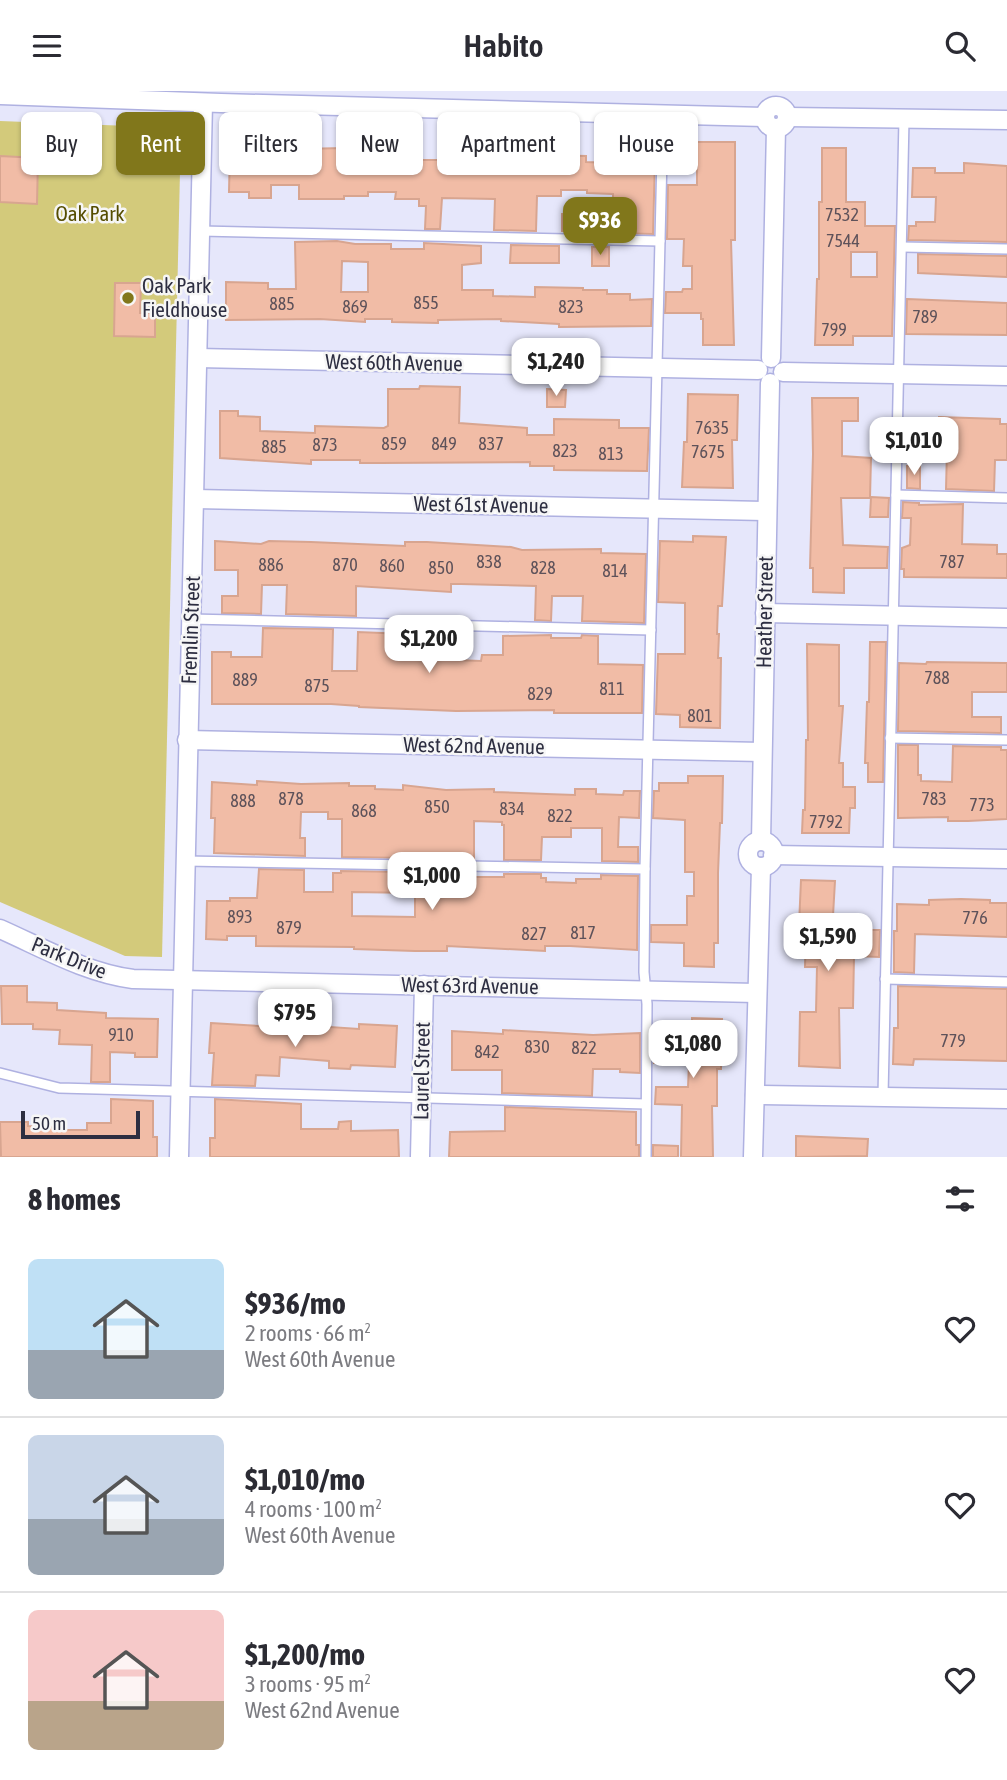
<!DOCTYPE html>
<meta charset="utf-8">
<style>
body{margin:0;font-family:"Asap Condensed",sans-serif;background:#f2f2f3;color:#2b2b33;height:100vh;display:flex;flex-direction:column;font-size:26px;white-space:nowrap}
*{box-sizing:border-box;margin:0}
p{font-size:23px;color:#7c7c81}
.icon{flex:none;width:38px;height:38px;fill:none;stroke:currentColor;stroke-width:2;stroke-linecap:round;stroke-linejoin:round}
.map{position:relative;height:1066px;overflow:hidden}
.panel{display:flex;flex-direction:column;background:#fff;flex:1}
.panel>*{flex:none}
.top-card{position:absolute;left:21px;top:21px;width:966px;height:63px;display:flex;gap:14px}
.scale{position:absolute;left:21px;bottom:18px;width:119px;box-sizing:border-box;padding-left:7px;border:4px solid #2d2e41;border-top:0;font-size:19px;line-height:24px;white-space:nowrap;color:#2d2e41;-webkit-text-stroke:5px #f6f6f6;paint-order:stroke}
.price{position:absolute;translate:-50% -60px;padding:0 16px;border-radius:14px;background:#fff;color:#222;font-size:23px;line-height:46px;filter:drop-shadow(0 2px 4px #0008)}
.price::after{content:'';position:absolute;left:50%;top:42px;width:21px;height:16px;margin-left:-10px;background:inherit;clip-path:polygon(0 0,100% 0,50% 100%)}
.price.current{background:#81771b;color:#fff}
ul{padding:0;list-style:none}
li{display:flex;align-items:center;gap:21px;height:175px;padding:0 28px}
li+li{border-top:2px solid #e1e1e2}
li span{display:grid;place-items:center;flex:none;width:196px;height:140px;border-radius:10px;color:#555}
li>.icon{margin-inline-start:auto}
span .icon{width:84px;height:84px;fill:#fffc;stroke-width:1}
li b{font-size:30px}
h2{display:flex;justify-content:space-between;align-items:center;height:84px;padding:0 28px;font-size:30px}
.pill{padding:0 24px;border-radius:10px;background:#fff;box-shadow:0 2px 5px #0004;font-size:24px;line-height:63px}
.pill.current{background:#81771b;color:#fff}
header{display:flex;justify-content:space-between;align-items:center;height:91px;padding:0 28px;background:#fff;font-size:32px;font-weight:600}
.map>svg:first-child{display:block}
.green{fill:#d3ca7b}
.building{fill:#f1bca6;stroke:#d8a590;stroke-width:2;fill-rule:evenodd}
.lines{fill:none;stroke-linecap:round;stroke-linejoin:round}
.lane-casing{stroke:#afb1e1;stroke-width:12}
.street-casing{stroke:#afb1e1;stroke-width:21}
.lane{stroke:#fff;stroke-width:9}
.street{stroke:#fff;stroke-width:18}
.poi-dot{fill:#81771b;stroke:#f6f6f6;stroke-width:2.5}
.labels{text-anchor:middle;stroke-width:5;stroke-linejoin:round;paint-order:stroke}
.number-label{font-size:18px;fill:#5e525a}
.park-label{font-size:21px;fill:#554d01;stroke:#f6f6f6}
.poi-label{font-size:21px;fill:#2d2e41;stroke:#f6f6f6;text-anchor:start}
.street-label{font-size:21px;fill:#2d2e41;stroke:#f6f6f6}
</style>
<header><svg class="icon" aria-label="menu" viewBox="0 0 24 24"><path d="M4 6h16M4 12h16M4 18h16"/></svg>Habito<svg class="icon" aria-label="search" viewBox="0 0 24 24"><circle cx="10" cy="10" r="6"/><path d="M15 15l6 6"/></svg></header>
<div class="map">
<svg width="1007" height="1066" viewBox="0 0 1007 1066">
<rect width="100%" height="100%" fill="#e6e7fb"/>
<polygon class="green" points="0,30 181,37 162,866 125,865 0,811"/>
<g class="building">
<polygon points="697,51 735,51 735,149 731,149 734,254 703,254 703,228 701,228 701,222 665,222 666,201 682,201 683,198 692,198 692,175 683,175 684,148 667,148 668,94 697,94"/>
<polygon points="344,57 344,67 368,67 368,72 420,69 441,69 441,73 491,72 491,63 586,65 586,71 613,72 613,66 655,67 653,143 613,142 613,103 587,102 587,99 561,99 561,105 537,105 536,140 494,139 495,108 442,107 440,138 425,138 426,115 419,115 419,108 395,108 396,101 368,101 368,105 344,105 344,108 299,108 299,94 271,94 271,107 249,107 249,101 229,101 230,58 299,60 299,58"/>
<path d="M822 57H846V111H865V135H895L892 245H853V254H815L817 188H819V111H822ZM851 161H877V186H851Z"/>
<polygon points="0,65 38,67 37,113 0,111"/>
<polygon points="964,72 1007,75 1007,151 908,149 909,135 916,135 916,131 935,131 936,106 912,106 913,77 935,77 935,82 964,82"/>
<rect x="562" y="123" width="18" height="17"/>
<path d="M337 150 355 153H391V158H424V152L481 155V172L462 174V199H493V205L535 206V196L583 197V199H607V203H630V209L652 208 651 235 559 236V233L501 230V228L438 229V232L392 231V228H365V231L320 228 226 229V191L268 192V198H296L295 151ZM342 170 368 171V201H341Z"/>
<polygon points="511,154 559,155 559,172 510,172"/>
<rect x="592" y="156" width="17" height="19"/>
<polygon points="918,163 1007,165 1007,186 918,182"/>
<polygon points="115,192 141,192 140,222 155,222 155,246 114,245"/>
<polygon points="907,208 1007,212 1007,244 906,243"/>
<polygon points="420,295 460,296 459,332 527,337 527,344 554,344 554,328 619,329 619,337 649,337 647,380 554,379 554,375 530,375 530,371 380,372 360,372 360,369 311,369 311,373 220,367 220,320 238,320 238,325 260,326 260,340 315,342 315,335 384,337 388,335 388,298 419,298"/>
<polygon points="547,298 566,299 565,316 547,316"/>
<polygon points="688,303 738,304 737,349 732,349 733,397 682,396 684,351 687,351"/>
<polygon points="812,307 858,307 858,330 842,330 842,365 871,367 870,407 841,407 843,454 888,456 887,477 844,477 844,502 813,501 813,477 810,477 813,363"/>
<polygon points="939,326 1000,328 1000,333 1007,333 1007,369 995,369 994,400 946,398 947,359 910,358 911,330 939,330"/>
<polygon points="907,375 920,375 920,398 907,397"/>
<polygon points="871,406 889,407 888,426 870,426"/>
<polygon points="903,411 919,412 919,414 963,413 962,453 997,454 997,463 1007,463 1007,487 904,486 904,478 901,478 902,457 910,454 911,427 902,427"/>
<polygon points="693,445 726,446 722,515 718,515 717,543 719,543 718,567 721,567 720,637 680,636 680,624 656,623 658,563 685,563 685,512 658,511 660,450 693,451"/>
<polygon points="215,450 261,453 269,450 311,451 405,455 405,451 427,451 511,456 522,459 601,458 601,462 646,463 644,532 582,530 583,505 552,505 551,530 535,529 536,495 461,493 451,493 451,501 356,495 356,525 286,523 287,494 262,494 261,523 222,522 222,505 238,505 238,479 215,479"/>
<polygon points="263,537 333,538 332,580 357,580 358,541 455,545 455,569 481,570 482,564 503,564 503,545 551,544 551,547 581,547 582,544 598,545 598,573 643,574 642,622 554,622 554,619 456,620 359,616 359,615 331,613 212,613 212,561 231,561 231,566 262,566"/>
<polygon points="870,551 886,551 883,691 868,691 868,672 865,672 867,611 869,611"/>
<polygon points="807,553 839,554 839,615 843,615 839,672 843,672 843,696 855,696 855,717 850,717 849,742 802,742 803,719 805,719 806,649 808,649"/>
<polygon points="927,571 1007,572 1007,601 972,601 972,626 1001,626 1001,642 898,640 899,572 926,573"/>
<polygon points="898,654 918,654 918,684 921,684 921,690 952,691 953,655 1001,656 1001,659 1007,659 1007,728 968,730 948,730 948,726 898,727"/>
<polygon points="688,685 723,685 722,732 720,732 718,782 718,852 714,852 714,876 684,875 684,852 651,851 651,834 687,834 687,805 694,805 694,781 685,781 685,729 653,727 654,700 659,700 659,692 688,692"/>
<polygon points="257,690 301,693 349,692 349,695 375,695 375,698 403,699 403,694 446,699 494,698 494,701 546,703 575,704 575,698 596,698 596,703 623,704 624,700 640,700 639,727 619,726 618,756 638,756 638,771 602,770 602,737 571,737 571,746 542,746 541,769 504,769 504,734 502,734 502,731 474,730 474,768 342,766 342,728 328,728 328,721 301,721 300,747 305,747 305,765 214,762 215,727 211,727 212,691 257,694"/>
<path d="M259 778 304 779V801H333V782H341V780L474 782V786H504V783H541V787H546V791L576 792V788H601V784L638 785 637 859 570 855H545V860L447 855V860H415L354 858V856L256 855V845H227V849L206 848 207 810H230V807H257ZM352 801 415 802V826L352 825Z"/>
<polygon points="801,789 835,790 832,842 862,842 862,839 880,839 879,866 854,865 853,917 839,917 840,977 799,975 800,921 816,921 817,876 805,876 806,834 799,834"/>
<polygon points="961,808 990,809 990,812 1007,812 1007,846 915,843 914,882 894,881 894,840 897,840 897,813 929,814 929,809"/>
<polygon points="1,895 27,895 27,911 57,912 57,919 106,922 106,927 158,928 157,966 135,966 135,962 110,961 110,991 91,991 92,954 59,953 60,939 33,938 33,933 2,933"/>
<polygon points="898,895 1007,898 1007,970 914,968 913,974 893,973 894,937 898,937"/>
<polygon points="692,927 722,928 721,978 717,978 717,1015 712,1015 713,1066 681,1066 682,1014 655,1013 656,996 688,996 689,972 654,972 656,936 692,937"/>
<polygon points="211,932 259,935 285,933 359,938 359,933 397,935 395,976 351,974 350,978 329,977 329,970 280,966 279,985 256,984 255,995 212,994 214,962 209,962"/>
<polygon points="503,939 593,944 640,942 640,982 620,981 620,978 593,978 592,1005 502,1002 502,979 452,979 452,940 503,943"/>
<polygon points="111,1008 153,1010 153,1046 157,1046 157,1066 1,1066 0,1031 28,1031 28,1035 56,1036 55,1039 87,1039 87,1032 111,1032"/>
<polygon points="215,1008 301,1013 301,1038 338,1038 339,1031 351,1030 351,1040 398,1039 399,1066 210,1066 210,1047 215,1047"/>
<polygon points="505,1016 636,1021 636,1054 639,1054 639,1066 449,1066 450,1041 505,1040"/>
<polygon points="796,1045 868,1048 867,1065 796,1066"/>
<polygon points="653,1054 678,1055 678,1066 653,1066"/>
</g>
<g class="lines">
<g class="lane-casing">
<g id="lane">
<polyline points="201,140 660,150"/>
<polyline points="902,156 1007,158"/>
<polyline points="896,404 1007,407"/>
<polyline points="191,528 651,539"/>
<polyline points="890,647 1007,649"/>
<polyline points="185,770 645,778"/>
<polyline points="885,888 1007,891"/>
<polyline points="0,982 59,997 646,1013"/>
<polyline points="883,1005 904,28"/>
<polyline points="646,1066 647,913 644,881 645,778 663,23"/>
</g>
</g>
<g class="street-casing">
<g id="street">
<polyline points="0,4 221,12 765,26"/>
<circle cx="776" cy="26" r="11"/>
<polyline points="788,26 1007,29"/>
<polyline points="198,267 758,279"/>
<polyline points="771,267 776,37"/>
<polyline points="783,281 1007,285"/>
<polyline points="195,408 767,420"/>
<polyline points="765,522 1007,527"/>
<polyline points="187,649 762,661"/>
<polyline points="761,750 770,292"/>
<circle cx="761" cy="763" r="13"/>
<polyline points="773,764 1007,768"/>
<path d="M0 838C43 857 86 882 133 888L756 902"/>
<polyline points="755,1004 1007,1008"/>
<polyline points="179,1066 203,12"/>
<polyline points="420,1066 424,894"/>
<polyline points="753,1066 761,776"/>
</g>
</g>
<use href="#lane" class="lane"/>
<use href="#street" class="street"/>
</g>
<circle class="poi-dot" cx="128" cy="207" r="7"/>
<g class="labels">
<g class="number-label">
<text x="842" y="130">7532</text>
<text x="843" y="156">7544</text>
<text x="426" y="218">855</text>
<text x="282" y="219">885</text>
<text x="355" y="222">869</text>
<text x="571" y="222">823</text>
<text x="925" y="232">789</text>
<text x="834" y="245">799</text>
<text x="712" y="343">7635</text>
<text x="394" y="359">859</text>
<text x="444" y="359">849</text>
<text x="491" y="359">837</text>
<text x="325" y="360">873</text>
<text x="274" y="362">885</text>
<text x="565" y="366">823</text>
<text x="708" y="367">7675</text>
<text x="611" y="369">813</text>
<text x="489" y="477">838</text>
<text x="952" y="477">787</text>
<text x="271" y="480">886</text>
<text x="345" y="480">870</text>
<text x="392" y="481">860</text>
<text x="441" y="483">850</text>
<text x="543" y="483">828</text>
<text x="615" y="486">814</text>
<text x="937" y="593">788</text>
<text x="245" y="595">889</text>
<text x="317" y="601">875</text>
<text x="612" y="604">811</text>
<text x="540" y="609">829</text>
<text x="700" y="631">801</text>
<text x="291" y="714">878</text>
<text x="934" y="714">783</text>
<text x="243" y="716">888</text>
<text x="982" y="720">773</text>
<text x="437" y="722">850</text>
<text x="512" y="724">834</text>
<text x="364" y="726">868</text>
<text x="560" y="731">822</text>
<text x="826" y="737">7792</text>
<text x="240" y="832">893</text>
<text x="975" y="833">776</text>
<text x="289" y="843">879</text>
<text x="583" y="848">817</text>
<text x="534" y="849">827</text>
<text x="121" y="950">910</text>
<text x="953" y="956">779</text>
<text x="537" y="962">830</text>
<text x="584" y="963">822</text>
<text x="487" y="967">842</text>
</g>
<g class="park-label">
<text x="90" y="130">Oak Park</text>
</g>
<g class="poi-label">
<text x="142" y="202">Oak Park<tspan x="142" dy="24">Fieldhouse</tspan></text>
</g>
<g class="street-label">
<text transform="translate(394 272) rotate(1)" y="7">West 60th Avenue</text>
<text transform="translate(481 414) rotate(1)" y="7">West 61st Avenue</text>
<text transform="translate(765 521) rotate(-89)" y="7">Heather Street</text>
<text transform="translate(191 539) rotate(-88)" y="7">Fremlin Street</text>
<text transform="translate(474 655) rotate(1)" y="7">West 62nd Avenue</text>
<text transform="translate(69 867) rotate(22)" y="7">Park Drive</text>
<text transform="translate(470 895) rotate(1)" y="7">West 63rd Avenue</text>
<text transform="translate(422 980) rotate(-89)" y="7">Laurel Street</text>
</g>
</g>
</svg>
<div class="scale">50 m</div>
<b class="price current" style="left:600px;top:166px">$936</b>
<b class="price" style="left:556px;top:307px">$1,240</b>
<b class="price" style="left:914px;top:386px">$1,010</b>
<b class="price" style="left:429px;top:584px">$1,200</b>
<b class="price" style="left:432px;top:821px">$1,000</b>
<b class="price" style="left:828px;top:882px">$1,590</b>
<b class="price" style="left:295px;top:958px">$795</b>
<b class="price" style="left:693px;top:989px">$1,080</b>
<div class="top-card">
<a class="pill">Buy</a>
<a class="pill current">Rent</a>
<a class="pill">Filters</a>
<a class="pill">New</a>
<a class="pill">Apartment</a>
<a class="pill">House</a>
</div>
</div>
<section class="panel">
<h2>8 homes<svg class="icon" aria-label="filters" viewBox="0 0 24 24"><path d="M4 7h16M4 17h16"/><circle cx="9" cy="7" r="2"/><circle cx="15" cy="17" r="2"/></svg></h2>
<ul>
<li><span style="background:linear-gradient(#bfe0f5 65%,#9aa5b1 0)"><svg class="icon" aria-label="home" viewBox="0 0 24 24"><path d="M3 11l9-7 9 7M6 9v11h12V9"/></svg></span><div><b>$936/mo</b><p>2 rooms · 66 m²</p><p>West 60th Avenue</p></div><svg class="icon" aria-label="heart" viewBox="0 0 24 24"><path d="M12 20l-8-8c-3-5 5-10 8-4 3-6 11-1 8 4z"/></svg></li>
<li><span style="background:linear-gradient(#c9d6e8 60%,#9aa5b1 0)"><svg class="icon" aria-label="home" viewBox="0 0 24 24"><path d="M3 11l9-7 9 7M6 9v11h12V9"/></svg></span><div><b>$1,010/mo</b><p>4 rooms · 100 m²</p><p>West 60th Avenue</p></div><svg class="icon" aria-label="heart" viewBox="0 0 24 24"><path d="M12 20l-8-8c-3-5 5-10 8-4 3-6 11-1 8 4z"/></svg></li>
<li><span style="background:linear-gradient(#f6c9c9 65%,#b9a48a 0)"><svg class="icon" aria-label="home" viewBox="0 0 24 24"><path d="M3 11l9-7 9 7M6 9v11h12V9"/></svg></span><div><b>$1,200/mo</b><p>3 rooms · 95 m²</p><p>West 62nd Avenue</p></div><svg class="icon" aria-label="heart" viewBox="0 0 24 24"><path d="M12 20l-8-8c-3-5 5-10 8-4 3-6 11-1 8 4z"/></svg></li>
</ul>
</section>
